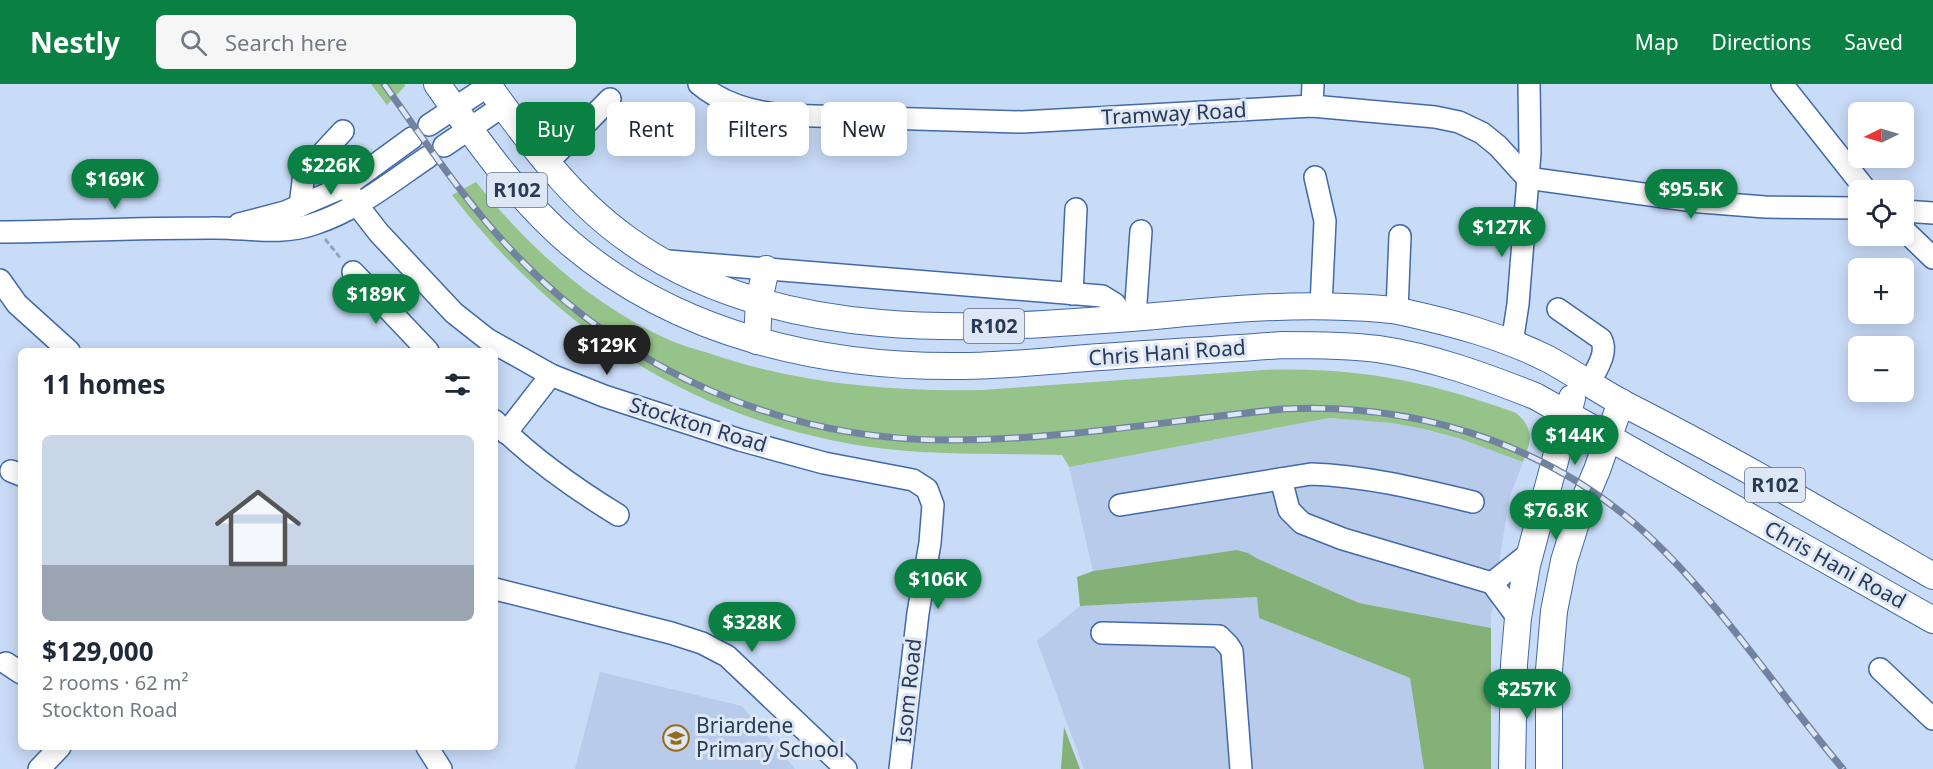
<!DOCTYPE html>
<meta charset="utf-8">
<style>
body{margin:0;font-family:"Noto Sans",sans-serif;background:#f6f6f7;color:#1f2937;height:100vh;display:flex;flex-direction:column;font-size:22px;white-space:nowrap}
*{box-sizing:border-box;margin:0}
p{font-size:20px;color:#747a83}
.icon{flex:none;width:33px;height:33px;fill:none;stroke:currentColor;stroke-width:2;stroke-linecap:round;stroke-linejoin:round}
.map{position:relative;flex:1;overflow:hidden}
.panel{position:absolute;left:18px;top:264px;width:480px;height:402px;display:flex;flex-direction:column;background:#fff;border-radius:9px;box-shadow:0 3px 15px #0003}
.panel>*{flex:none}
.top-card{position:absolute;left:516px;top:18px;width:570px;height:54px;display:flex;gap:12px}
.needle{width:39px;rotate:265deg}
.tools{position:absolute;left:1848px;top:18px;display:grid;gap:12px}
.tools a{display:grid;place-items:center;width:66px;height:66px;border-radius:9px;background:#fff;box-shadow:0 3px 15px #0003;font-size:30px}
.price{position:absolute;translate:-50% -51px;padding:0 14px;border-radius:21px;background:#0b8043;color:#fff;font-size:20px;line-height:39px;filter:drop-shadow(0 2px 3px #0008)}
.price::after{content:'';position:absolute;left:50%;top:36px;width:18px;height:14px;margin-left:-9px;background:inherit;clip-path:polygon(0 0,100% 0,50% 100%)}
.price.selected{background:#222;color:#fff}
ul{padding:0;list-style:none}
li{display:grid;align-content:center;gap:12px;height:318px;padding:0 24px}
li+li{border-top:2px solid #e0e1e3}
li span{display:grid;place-items:center;height:186px;border-radius:9px;color:#555}
li>.icon{margin-inline-start:auto}
span .icon{width:108px;height:108px;fill:#fffc;stroke-width:1}
li b{font-size:26px}
h2{display:flex;justify-content:space-between;align-items:center;height:72px;padding:0 24px;font-size:26px}
.pill{padding:0 21px;border-radius:9px;background:#fff;box-shadow:0 3px 15px #0003;font-size:21px;line-height:54px}
.pill.selected{background:#0b8043;color:#fff}
header{display:flex;align-items:center;gap:36px;box-sizing:border-box;height:84px;padding:0 30px;background:#0b8043;color:#fff}
header strong{font-size:28px}
nav{display:flex;gap:33px;margin-inline-start:auto;font-size:21px}
.search{width:420px;height:54px;background:#f6f6f7;display:flex;align-items:center;gap:15px;box-sizing:border-box;padding:0 21px;border-radius:9px;color:#747a83;font-size:22px}
.map>svg:first-child{display:block}
.built{fill:#b8cbea}
.green{fill:#95c38a}
.forest{fill:#83b178}
.lines{fill:none;stroke-linecap:round;stroke-linejoin:round}
.minor-casing{stroke:#4269a8;stroke-width:24}
.major-casing{stroke:#4269a8;stroke-width:28}
.path{stroke:#91a3c0;stroke-width:3;stroke-dasharray:6 3;stroke-linecap:butt}
.minor{stroke:#fff;stroke-width:21}
.major{stroke:#fff;stroke-width:26}
.rail-casing{stroke:#7183a0;stroke-width:7}
.rail{stroke:#dee7f5;stroke-width:4.5;stroke-dasharray:14;stroke-linecap:butt}
.labels{text-anchor:middle;stroke-width:6;stroke-linejoin:round;paint-order:stroke}
.shield{fill:#dee7f5;stroke:#5f6e86;stroke-width:1.5}
.shield-label{font-size:20px;font-weight:bold;fill:#293a57}
.street-label{font-size:21px;fill:#293a57;stroke:#dee7f5}
.poi-label{font-size:21px;fill:#293a57;stroke:#dee7f5;text-anchor:start}
</style>
<header>
<strong>Nestly</strong>
<div class="search"><svg class="icon" aria-label="search" viewBox="0 0 24 24"><circle cx="10" cy="10" r="6"/><path d="M15 15l6 6"/></svg>Search here</div>
<nav><a>Map</a><a>Directions</a><a>Saved</a></nav>
</header>
<div class="map">
<svg width="1933" height="685" viewBox="0 0 1933 685">
<rect width="100%" height="100%" fill="#c8dbf7"/>
<g class="built">
<polygon points="1328,334 1392,339 1424,345 1458,354 1523,378 1509,415 1491,532 1491,544 1359,519 1258,475 1248,469 1237,466 1093,487 1069,383"/>
<polygon points="1257,513 1259,534 1410,594 1424,685 1084,685 1037,557 1080,522"/>
<polygon points="600,588 742,622 795,685 575,685"/>
</g>
<g class="green">
<polygon points="371,0 404,0 405,2 387,21"/>
<path d="M476 98C528 163 592 221 669 256 681 261 695 265 708 269 796 299 889 308 982 306L1264 286C1358 283 1427 297 1516 329 1535 345 1531 357 1523 378L1458 354 1424 345 1392 339 1329 334 1069 383 1062 371C996 369 929 372 863 362 691 334 558 247 452 111Z"/>
</g>
<g class="forest">
<polygon points="1237,466 1248,469 1258,475 1359,519 1491,544 1491,685 1424,685 1410,594 1259,534 1257,513 1080,522 1077,493 1093,487"/>
<polygon points="1064,643 1080,685 1061,685"/>
</g>
<g class="lines">
<g class="minor-casing">
<g id="minor">
<path d="M699 0C723 20 750 27 781 31L1022 38 1312 22 1435 33 1459 38 1482 49 1498 62 1527 94"/>
<polyline points="1782,0 1866,106"/>
<polyline points="1312,22 1313,0"/>
<polyline points="429,41 488,2"/>
<polyline points="444,62 503,22"/>
<polyline points="547,79 610,15"/>
<polyline points="1315,93 1325,137 1321,222"/>
<polyline points="1527,94 1701,118 1765,123 1858,124"/>
<polyline points="346,102 358,122 379,149 454,229 487,255 551,291 604,312 740,356 824,379 913,396 927,405 933,421 930,459 918,529 900,685"/>
<polyline points="300,122 304,89 343,47"/>
<polyline points="1904,127 1933,129"/>
<polyline points="239,140 285,128 346,102 412,54"/>
<polyline points="1904,146 1933,174"/>
<path d="M0 148C70 147 140 144 210 144 246 143 279 152 314 140 357 126 391 98 428 73"/>
<polyline points="668,177 1102,212 1115,220 1123,234"/>
<polyline points="353,188 428,267"/>
<polyline points="0,196 17,220 69,267"/>
<polyline points="1072,210 1076,125"/>
<path d="M1558 225 1601 255C1609 269 1595 287 1589 300"/>
<polyline points="1397,227 1400,152"/>
<polyline points="1135,233 1141,147"/>
<polyline points="1512,259 1518,220 1530,69 1529,0"/>
<path d="M495 337C531 374 574 404 618 431"/>
<polyline points="506,349 551,291"/>
<polyline points="11,387 21,391"/>
<polyline points="1281,395 1289,426 1302,439 1343,455 1492,499 1518,534"/>
<path d="M1120 421 1311 390C1367 392 1419 405 1473 418"/>
<polyline points="1492,499 1531,468"/>
<polyline points="495,505 671,549 702,559 727,572 846,685"/>
<polyline points="1102,549 1219,552 1228,561 1232,567 1241,685"/>
<polyline points="6,579 21,589"/>
<polyline points="1880,585 1933,635"/>
<polyline points="427,663 441,685"/>
<polyline points="39,685 60,663"/>
</g>
</g>
<g class="major-casing">
<g id="major">
<path d="M437 0C478 57 517 114 571 160 680 252 824 284 963 282 1004 282 1046 277 1087 274 1152 269 1217 266 1282 261 1314 261 1346 261 1378 265 1433 273 1484 292 1535 312L1933 536"/>
<path d="M487 0C528 56 569 113 626 154 776 263 981 246 1155 232 1219 226 1283 220 1347 223 1366 224 1385 224 1403 228 1453 239 1502 252 1548 275 1574 289 1598 306 1624 320 1729 373 1831 433 1933 492"/>
<polyline points="757,257 759,216 766,185"/>
<polyline points="1512,685 1514,580 1518,534 1527,481 1572,314"/>
<polyline points="1549,685 1549,586 1554,527 1564,477 1580,426 1597,386 1621,318"/>
</g>
</g>
<polyline class="path" points="325,155 342,176"/>
<use href="#minor" class="minor"/>
<use href="#major" class="major"/>
<g class="rail-casing">
<path id="rail" d="M384 0C425 57 465 118 514 169 628 289 786 357 951 356 1062 356 1173 336 1283 325 1424 318 1564 365 1664 467 1730 533 1782 613 1843 685"/>
</g>
<use href="#rail" class="rail"/>
</g>
<defs>
<g id="school-ring" transform="scale(1.35)"><circle r="9.5" fill="#dee7f5" stroke="#966c18" stroke-width="1.5"/><path d="M0-5L7-2L0 1L-7-2ZM-4 1L0 2.5L4 1V4Q0 6-4 4Z" fill="#966c18"/></g>
</defs>
<g fill-rule="evenodd">
<use href="#school-ring" x="676" y="654"/>
</g>
<g class="labels">
<g class="shield">
<rect x="487" y="89" width="60" height="34" rx="4.5"/>
<rect x="964" y="225" width="60" height="34" rx="4.5"/>
<rect x="1745" y="384" width="60" height="34" rx="4.5"/>
</g>
<g class="shield-label">
<text x="517" y="113">R102</text>
<text x="994" y="249">R102</text>
<text x="1775" y="408">R102</text>
</g>
<g class="street-label">
<text transform="translate(1174 30) rotate(-3)" y="7">Tramway Road</text>
<text transform="translate(1167 269) rotate(-4)" y="7">Chris Hani Road</text>
<text transform="translate(698 341) rotate(17)" y="7">Stockton Road</text>
<text transform="translate(1835 481) rotate(29)" y="7">Chris Hani Road</text>
<text transform="translate(909 607) rotate(-84)" y="7">Isom Road</text>
</g>
<g class="poi-label">
<text x="696" y="649">Briardene<tspan x="696" dy="24">Primary School</tspan></text>
</g>
</g>
</svg>
<div class="tools">
<a><svg class="needle" viewBox="-14 -14 28 28"><path d="M0-13l5 13h-10z" fill="#e53935"/><path d="M0 13l5-13h-10z" fill="#747a83"/></svg></a>
<a><svg class="icon" aria-label="locate" viewBox="0 0 24 24"><circle cx="12" cy="12" r="6"/><path d="M12 2v4M12 18v4M2 12h4M18 12h4"/></svg></a>
<a>+</a>
<a>−</a>
</div>
<b class="price" style="left:331px;top:112px">$226K</b>
<b class="price" style="left:115px;top:126px">$169K</b>
<b class="price" style="left:1691px;top:136px">$95.5K</b>
<b class="price" style="left:1502px;top:174px">$127K</b>
<b class="price" style="left:376px;top:241px">$189K</b>
<b class="price selected" style="left:607px;top:292px">$129K</b>
<b class="price" style="left:1575px;top:382px">$144K</b>
<b class="price" style="left:1556px;top:457px">$76.8K</b>
<b class="price" style="left:938px;top:526px">$106K</b>
<b class="price" style="left:752px;top:569px">$328K</b>
<b class="price" style="left:1527px;top:636px">$257K</b>
<div class="top-card">
<a class="pill selected">Buy</a>
<a class="pill">Rent</a>
<a class="pill">Filters</a>
<a class="pill">New</a>
</div>
<section class="panel">
<h2>11 homes<svg class="icon" aria-label="filters" viewBox="0 0 24 24"><path d="M4 7h16M4 17h16"/><circle cx="9" cy="7" r="2"/><circle cx="15" cy="17" r="2"/></svg></h2>
<ul>
<li><span style="background:linear-gradient(#c9d6e8 70%,#9aa5b1 0)"><svg class="icon" aria-label="home" viewBox="0 0 24 24"><path d="M3 11l9-7 9 7M6 9v11h12V9"/></svg></span><div><b>$129,000</b><p>2 rooms · 62 m²</p><p>Stockton Road</p></div></li>
</ul>
</section>
</div>
